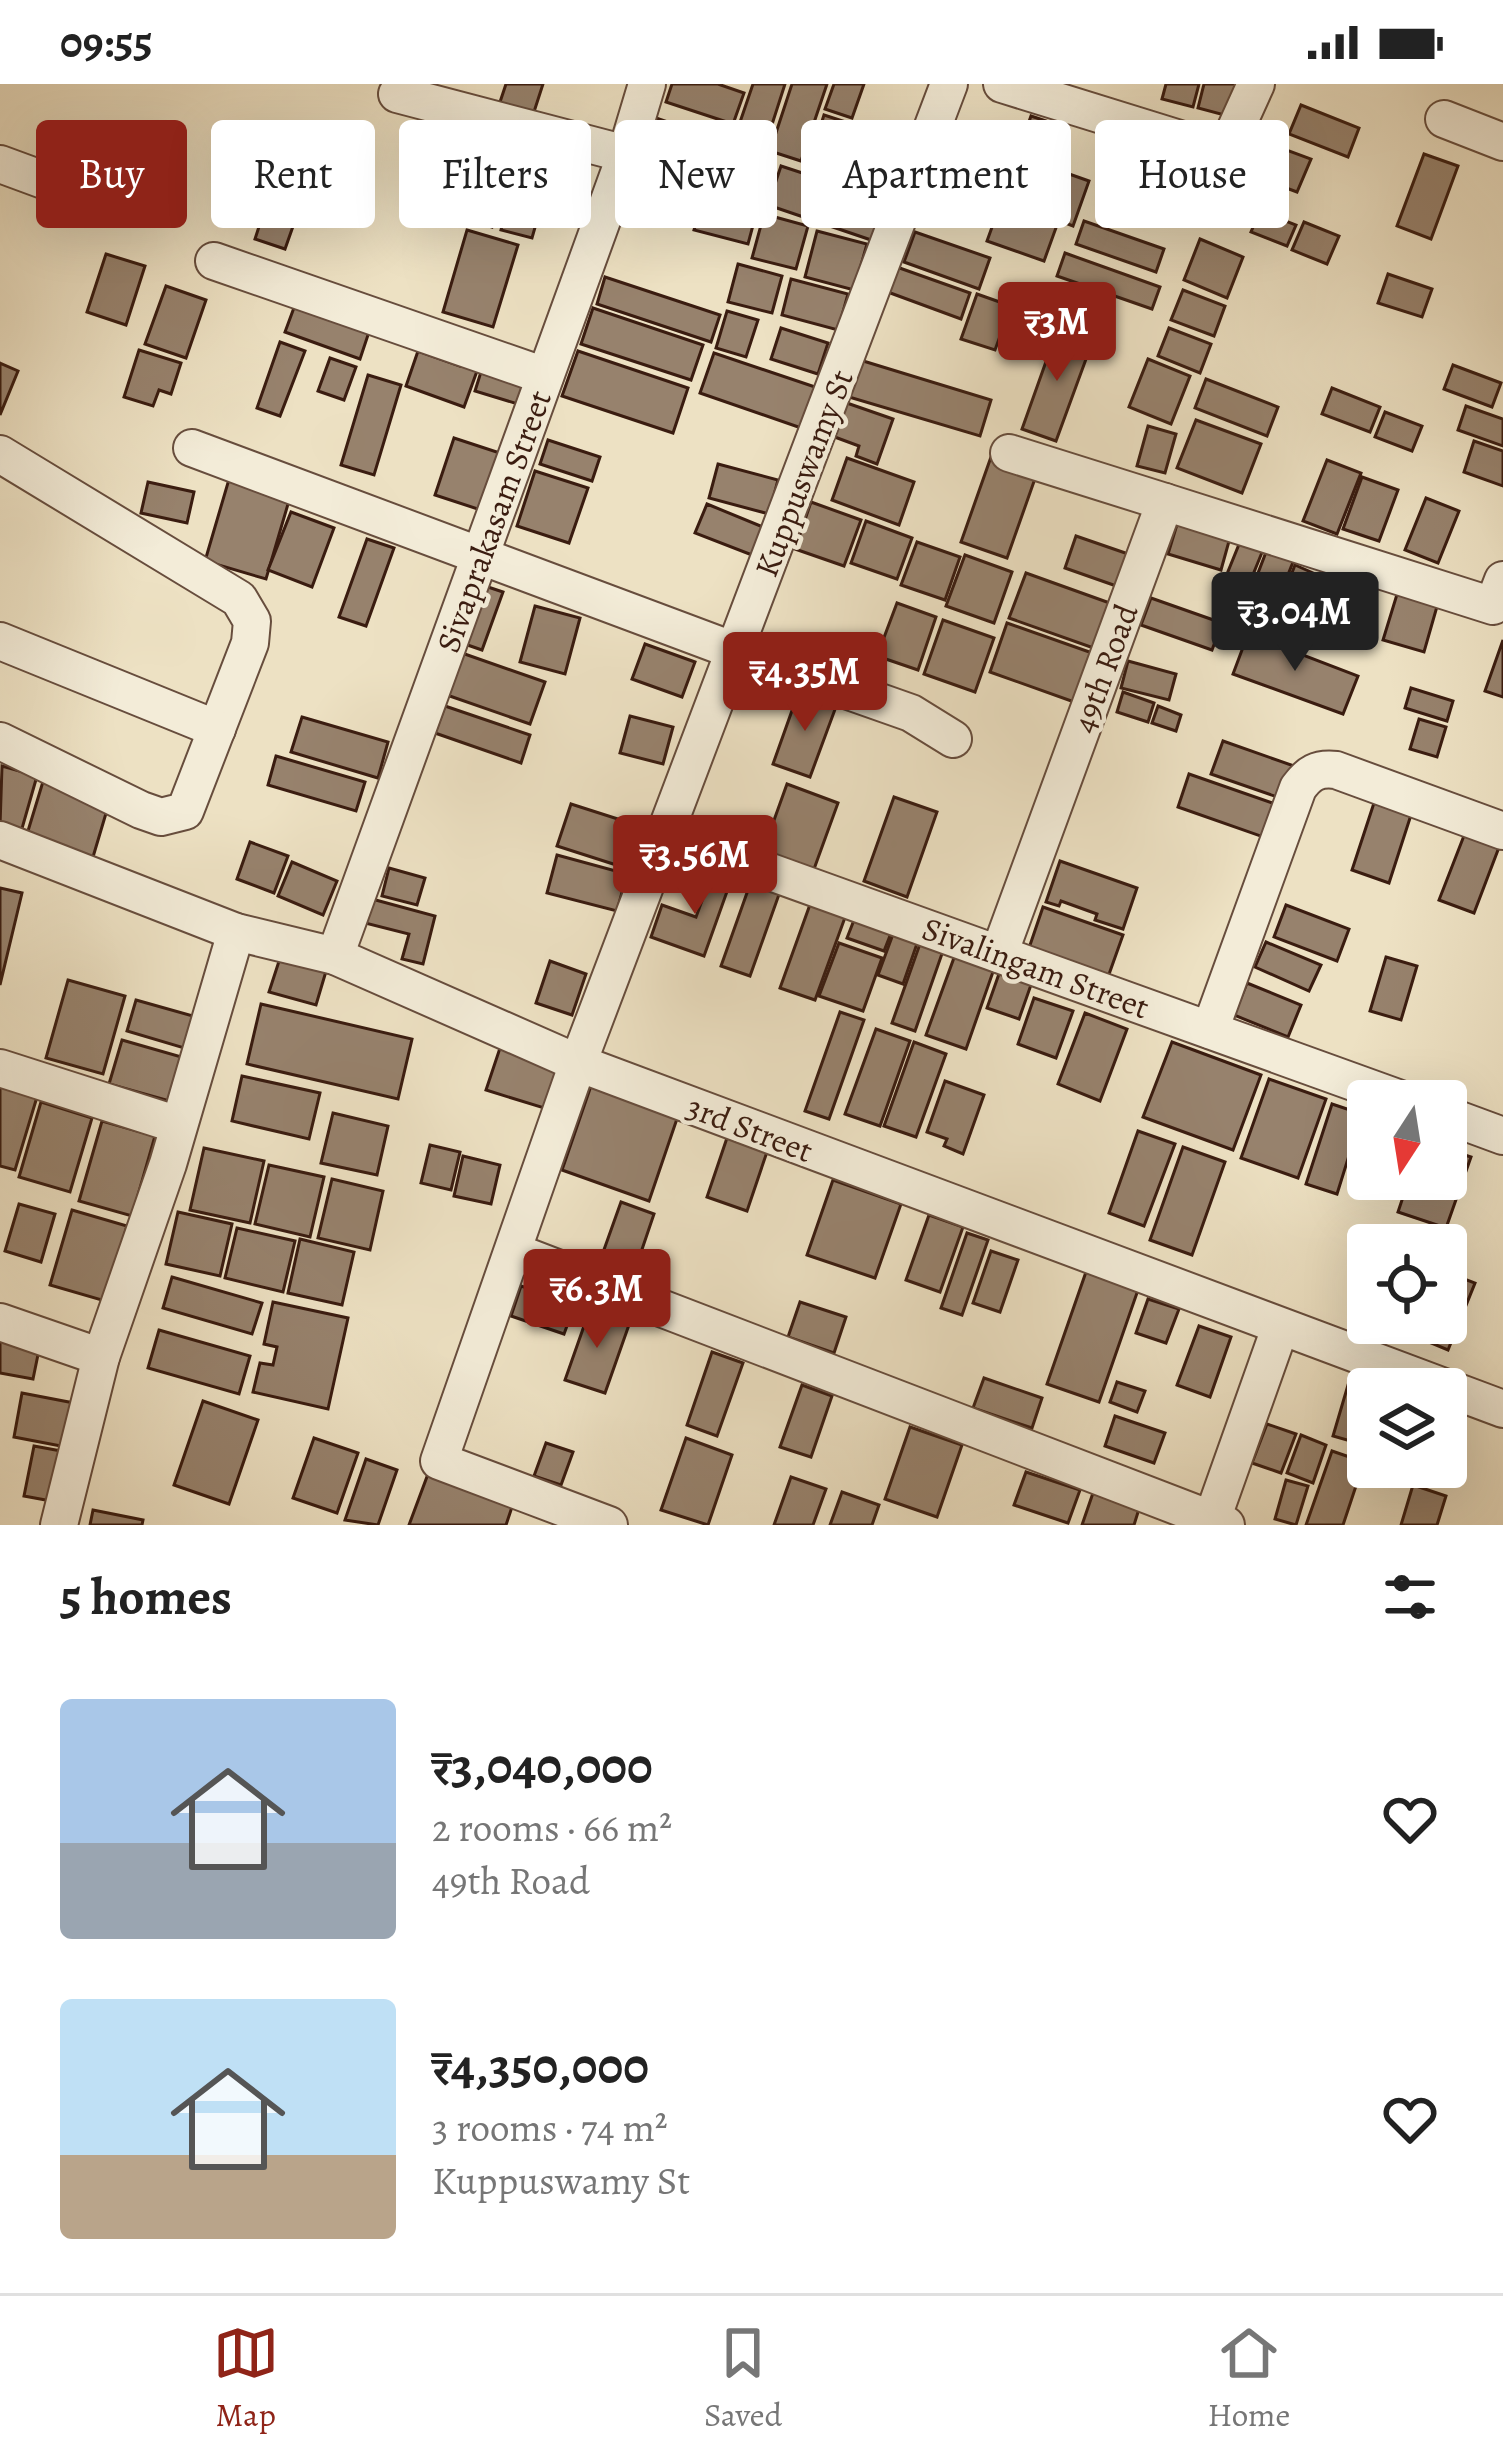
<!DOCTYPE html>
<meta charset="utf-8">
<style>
body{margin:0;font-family:Alegreya,serif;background:#f6f6f6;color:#222;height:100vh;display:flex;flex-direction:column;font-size:45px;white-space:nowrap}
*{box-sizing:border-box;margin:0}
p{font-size:39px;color:#767676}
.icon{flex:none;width:66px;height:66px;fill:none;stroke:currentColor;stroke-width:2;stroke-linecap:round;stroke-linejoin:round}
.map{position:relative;height:1441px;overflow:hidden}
.details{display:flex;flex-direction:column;background:#fff;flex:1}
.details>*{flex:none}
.hud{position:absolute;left:36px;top:36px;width:1431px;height:108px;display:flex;gap:24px}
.needle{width:78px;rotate:192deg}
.buttons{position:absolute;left:1347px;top:996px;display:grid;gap:24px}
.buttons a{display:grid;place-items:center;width:120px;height:120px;border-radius:12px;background:#fff;box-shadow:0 12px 48px #0002;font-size:60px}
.price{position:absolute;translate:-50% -102px;padding:0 27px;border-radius:12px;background:#8f2418;color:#fff;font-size:39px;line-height:78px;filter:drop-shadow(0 3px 6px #0008)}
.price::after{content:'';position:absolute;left:50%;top:72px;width:36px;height:27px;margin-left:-18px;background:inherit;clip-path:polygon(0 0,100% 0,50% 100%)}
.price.selected{background:#222;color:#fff}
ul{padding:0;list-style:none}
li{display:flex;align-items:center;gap:36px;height:300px;padding:0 60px}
li span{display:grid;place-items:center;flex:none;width:336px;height:240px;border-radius:12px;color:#555}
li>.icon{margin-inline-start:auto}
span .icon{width:144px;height:144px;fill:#fffc;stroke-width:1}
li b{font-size:51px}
h2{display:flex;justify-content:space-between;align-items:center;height:144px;padding:0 60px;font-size:51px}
.tag{padding:0 42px;border-radius:12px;background:#fff;box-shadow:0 12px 48px #0002;font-size:42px;line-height:108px}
.tag.selected{background:#8f2418;color:#fff}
.status{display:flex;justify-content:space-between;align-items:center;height:84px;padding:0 60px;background:#fff;direction:ltr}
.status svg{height:33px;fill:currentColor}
.tabs{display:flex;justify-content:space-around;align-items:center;height:168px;border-top:3px solid #e0e0e0;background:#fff;font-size:33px;color:#767676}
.tabs a{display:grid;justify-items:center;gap:6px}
.tabs .selected{color:#8f2418}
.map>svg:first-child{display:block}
.building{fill:#97826d;stroke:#3a1c10;stroke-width:3}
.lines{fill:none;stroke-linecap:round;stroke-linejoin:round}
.street-casing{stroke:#674d3d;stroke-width:40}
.street{stroke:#f3ecd8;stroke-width:36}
.labels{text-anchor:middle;stroke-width:9;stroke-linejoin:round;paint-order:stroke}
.street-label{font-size:33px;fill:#3a1c10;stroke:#f3ecd8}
</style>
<div class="status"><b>09:55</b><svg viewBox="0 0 49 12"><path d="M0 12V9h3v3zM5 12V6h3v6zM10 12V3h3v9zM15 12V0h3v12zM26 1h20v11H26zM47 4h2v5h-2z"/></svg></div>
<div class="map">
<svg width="1503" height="1441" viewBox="0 0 1503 1441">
<rect width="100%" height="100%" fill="#ede1c3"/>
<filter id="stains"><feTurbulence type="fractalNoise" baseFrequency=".00167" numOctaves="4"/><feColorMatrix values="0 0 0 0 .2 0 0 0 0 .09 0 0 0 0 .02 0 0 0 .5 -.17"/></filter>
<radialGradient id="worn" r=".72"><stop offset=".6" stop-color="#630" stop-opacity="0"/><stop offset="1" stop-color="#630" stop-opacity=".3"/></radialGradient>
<g class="building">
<polygon points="506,0 543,0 533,31 499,21"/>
<polygon points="672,0 718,0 744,9 733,40 666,18"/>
<polygon points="753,0 785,0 768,53 738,44"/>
<polygon points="792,0 827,0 801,77 770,67"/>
<polygon points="834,0 864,0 852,34 825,25"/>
<polygon points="1166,0 1199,0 1193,23 1162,15"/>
<polygon points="1204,0 1237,0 1228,32 1198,24"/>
<polygon points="1301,21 1359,44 1348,73 1289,50"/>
<polygon points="824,31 858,42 841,92 808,81"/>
<polygon points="1031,32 1064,43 1050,80 1018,69"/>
<polygon points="656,34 732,60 720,96 644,71"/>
<polygon points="447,35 481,45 460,113 427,103"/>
<polygon points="954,37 1019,60 1000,112 935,89"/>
<polygon points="488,54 522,63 514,99 479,90"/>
<polygon points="1140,55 1169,66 1153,110 1124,99"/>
<polygon points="1270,60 1311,75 1297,108 1257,93"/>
<polygon points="527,65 557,73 549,107 519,99"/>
<polygon points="1424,70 1458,82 1431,155 1397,142"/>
<polygon points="276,72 318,88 310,109 268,93"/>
<polygon points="781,82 888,117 874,157 768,121"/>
<polygon points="1175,82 1198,91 1185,127 1162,118"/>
<polygon points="1055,85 1089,97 1073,142 1039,129"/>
<polygon points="476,98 503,107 492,143 464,134"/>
<polygon points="512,103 544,112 532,154 501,146"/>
<polygon points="706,105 759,119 748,160 694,146"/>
<polygon points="266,121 297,131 285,165 255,155"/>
<polygon points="1000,121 1057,141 1044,177 987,157"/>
<polygon points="1260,127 1296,141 1287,162 1251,148"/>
<polygon points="764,130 808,142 796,185 752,174"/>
<polygon points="1084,137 1164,165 1156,188 1076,160"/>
<polygon points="1304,138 1339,152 1327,180 1292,166"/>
<polygon points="467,146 518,161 493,243 443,228"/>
<polygon points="817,147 867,160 854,206 805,193"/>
<polygon points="915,148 990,174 979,205 904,178"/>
<polygon points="1200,155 1243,173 1227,214 1184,196"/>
<polygon points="1065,169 1160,203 1152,225 1057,192"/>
<polygon points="106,170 145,182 126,241 87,228"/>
<polygon points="738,180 782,192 772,229 728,218"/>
<polygon points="894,182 970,209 961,235 885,207"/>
<polygon points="1388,190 1432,205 1422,233 1378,219"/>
<polygon points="605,193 720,231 711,258 597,220"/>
<polygon points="791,195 848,210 838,246 782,231"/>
<polygon points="166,202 206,216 186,274 145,260"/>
<polygon points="1183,206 1225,222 1214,252 1171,236"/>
<polygon points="977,210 1011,222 995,266 961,255"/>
<polygon points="295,221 369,248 360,275 285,248"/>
<polygon points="593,224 703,261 691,296 581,260"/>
<polygon points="727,227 758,236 746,273 716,264"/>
<polygon points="781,244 828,259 818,290 771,275"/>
<polygon points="1058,244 1093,256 1056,357 1022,345"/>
<polygon points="1169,244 1211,260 1200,289 1158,272"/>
<polygon points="280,258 305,267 280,332 257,324"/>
<polygon points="139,266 181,279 171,310 159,306 153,322 124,313"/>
<polygon points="418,267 460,282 464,271 481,276 464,323 406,302"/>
<polygon points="578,267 688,304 673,349 562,312"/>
<polygon points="714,269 821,305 807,346 700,309"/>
<polygon points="330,274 356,283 344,316 318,307"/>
<polygon points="485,275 531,289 521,321 475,307"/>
<polygon points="1148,275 1190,292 1171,340 1129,323"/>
<polygon points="860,276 991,316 980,352 849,313"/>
<polygon points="0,279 18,287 0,331"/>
<polygon points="1453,281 1501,299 1492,323 1444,305"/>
<polygon points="368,291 401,301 374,391 341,381"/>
<polygon points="1206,295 1278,323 1267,352 1195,324"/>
<polygon points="1332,304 1380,323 1370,348 1322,330"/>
<polygon points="844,318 893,335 877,380 856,372 859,362 832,352"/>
<polygon points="1466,322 1503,335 1503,362 1458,346"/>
<polygon points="1385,328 1422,342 1412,367 1375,353"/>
<polygon points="1196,336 1261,360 1242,409 1177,384"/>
<polygon points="1148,342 1176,350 1165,389 1137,382"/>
<polygon points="454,354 509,372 490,429 435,411"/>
<polygon points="548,356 600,373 592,397 540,380"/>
<polygon points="1474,357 1503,367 1503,402 1464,388"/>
<polygon points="991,373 1037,389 1007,474 961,458"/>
<polygon points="847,374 914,398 899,441 832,416"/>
<polygon points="1327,376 1361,389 1337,450 1303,437"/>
<polygon points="718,380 778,396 769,430 709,414"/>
<polygon points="232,385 293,403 266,495 205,477"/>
<polygon points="535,387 588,404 569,459 517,442"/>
<polygon points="1362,393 1398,406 1379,457 1343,445"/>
<polygon points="148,398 194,408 187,439 141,429"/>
<polygon points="1426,414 1459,427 1438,479 1405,466"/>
<polygon points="811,418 861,436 844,482 795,465"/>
<polygon points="707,420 763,443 752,471 695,449"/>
<polygon points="291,428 334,444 312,503 268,486"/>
<polygon points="1179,434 1231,450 1221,486 1168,470"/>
<polygon points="866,437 912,454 897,495 851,479"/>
<polygon points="1076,452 1134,472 1122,504 1065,484"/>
<polygon points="1242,453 1265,461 1237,530 1214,522"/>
<polygon points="367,455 394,464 366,542 339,533"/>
<polygon points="917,458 960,473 945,516 901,501"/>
<polygon points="1268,463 1295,473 1268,541 1242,531"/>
<polygon points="965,471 1012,488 994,539 946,522"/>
<polygon points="1295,481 1313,489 1289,547 1272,540"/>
<polygon points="1026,489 1118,522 1102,567 1009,534"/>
<polygon points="476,499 503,508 482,566 456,557"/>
<polygon points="1398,507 1438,519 1424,568 1383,556"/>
<polygon points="1151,514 1222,539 1212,566 1141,541"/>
<polygon points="897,519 936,533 918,586 877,572"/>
<polygon points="535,522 580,534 565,590 520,578"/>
<polygon points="943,536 994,554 975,608 924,590"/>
<polygon points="1007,539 1095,570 1077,619 990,588"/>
<polygon points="1248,550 1358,592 1343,630 1233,590"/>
<polygon points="1503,556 1503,613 1485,607"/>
<polygon points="645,560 695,578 682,613 632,595"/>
<polygon points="459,568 545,598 530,640 444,610"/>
<polygon points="1128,577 1176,590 1169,616 1121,604"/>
<polygon points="1411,604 1453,617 1447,637 1405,624"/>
<polygon points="799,607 837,620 810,693 773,680"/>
<polygon points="1123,608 1154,619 1148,638 1117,628"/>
<polygon points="445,622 530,651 521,679 435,649"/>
<polygon points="1158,622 1181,631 1176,647 1152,639"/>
<polygon points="630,632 673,643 663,680 620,669"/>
<polygon points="302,633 388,658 378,694 291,668"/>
<polygon points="1419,635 1446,643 1437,673 1410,665"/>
<polygon points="1223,657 1294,682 1283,715 1211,690"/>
<polygon points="276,672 365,698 356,727 268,701"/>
<polygon points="2,682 37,692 21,748 0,742"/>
<polygon points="1189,690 1284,723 1272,756 1178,723"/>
<polygon points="45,691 110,716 90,783 24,760"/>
<polygon points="787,700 838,719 810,796 759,778"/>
<polygon points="894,713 937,728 907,813 864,797"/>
<polygon points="1374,719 1411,731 1389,799 1352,786"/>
<polygon points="571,720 646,744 632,786 557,762"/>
<polygon points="1467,744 1501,758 1474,829 1439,816"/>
<polygon points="250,758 288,772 274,809 237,795"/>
<polygon points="557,771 627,790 617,827 547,809"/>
<polygon points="1060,777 1137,804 1123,845 1095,836 1097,830 1061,817 1059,822 1046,818"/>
<polygon points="292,778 337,797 323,831 278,812"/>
<polygon points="715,781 734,788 704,872 651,853 662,821 696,833"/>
<polygon points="389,784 425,794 417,821 382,812"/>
<polygon points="753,792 782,802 750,892 721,882"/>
<polygon points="0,804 22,809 0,901"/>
<polygon points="372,815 435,832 423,880 402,875 409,850 365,839"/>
<polygon points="812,815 847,828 815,916 780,904"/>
<polygon points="1286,821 1349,845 1337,877 1274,853"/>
<polygon points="1043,823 1123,851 1108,893 1029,864"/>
<polygon points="856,831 893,844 884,867 847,854"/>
<polygon points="896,842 920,851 903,900 878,891"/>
<polygon points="921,857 944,864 915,947 892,939"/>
<polygon points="1266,858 1321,881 1309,907 1255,883"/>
<polygon points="839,859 882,874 863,927 819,912"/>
<polygon points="281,871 327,884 316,921 269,908"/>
<polygon points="955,871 994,885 966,965 926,951"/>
<polygon points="1386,873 1417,882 1401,936 1370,927"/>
<polygon points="550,877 586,890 572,931 536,919"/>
<polygon points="1000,887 1032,898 1019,935 987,924"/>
<polygon points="68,896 125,912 103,990 46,974"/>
<polygon points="1247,899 1301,921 1288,953 1234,931"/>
<polygon points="1034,914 1073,927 1056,974 1018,960"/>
<polygon points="136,916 193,932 184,964 127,947"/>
<polygon points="261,920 412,955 398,1015 247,980"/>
<polygon points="840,928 864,936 829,1035 805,1027"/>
<polygon points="1085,929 1127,945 1100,1017 1058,1000"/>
<polygon points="876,945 910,957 880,1042 845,1030"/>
<polygon points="122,956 185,974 173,1018 109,1000"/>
<polygon points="914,958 946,970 916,1053 884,1042"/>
<polygon points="1172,958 1261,991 1233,1066 1143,1033"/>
<polygon points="501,961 559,979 544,1024 486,1006"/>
<polygon points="242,992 320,1009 309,1055 232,1037"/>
<polygon points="1269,995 1326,1015 1298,1094 1241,1074"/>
<polygon points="593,996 680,1026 649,1117 562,1086"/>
<polygon points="945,997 984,1011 963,1070 944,1062 947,1055 927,1048"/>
<polygon points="0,1002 37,1013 15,1086 0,1082"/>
<polygon points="41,1018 92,1034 70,1108 19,1093"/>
<polygon points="1332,1020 1362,1030 1337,1110 1306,1100"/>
<polygon points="333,1029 388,1042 377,1091 321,1079"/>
<polygon points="102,1037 155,1052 132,1132 79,1117"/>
<polygon points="1138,1047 1175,1060 1144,1142 1109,1129"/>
<polygon points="729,1048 769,1062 747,1127 707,1113"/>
<polygon points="430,1061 460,1068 451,1106 421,1099"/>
<polygon points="1183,1063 1225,1078 1192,1171 1150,1156"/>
<polygon points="204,1064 264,1077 250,1139 190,1126"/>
<polygon points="1446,1065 1471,1073 1446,1144 1398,1128 1409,1095 1446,1095"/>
<polygon points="463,1072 500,1081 491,1120 454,1112"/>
<polygon points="269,1081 324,1093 310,1153 255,1140"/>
<polygon points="332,1095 383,1107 370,1166 318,1154"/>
<polygon points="833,1096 901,1120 875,1194 807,1171"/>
<polygon points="621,1118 654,1130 635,1186 601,1174"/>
<polygon points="19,1120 55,1130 41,1178 5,1167"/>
<polygon points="72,1126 127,1142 105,1217 50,1201"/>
<polygon points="178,1128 232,1140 220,1192 166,1180"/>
<polygon points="929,1131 963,1143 940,1208 906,1196"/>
<polygon points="237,1144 295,1157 283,1208 225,1194"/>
<polygon points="967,1149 988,1156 962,1231 941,1224"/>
<polygon points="300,1155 354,1168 342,1221 288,1209"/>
<polygon points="991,1167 1018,1176 1000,1228 973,1219"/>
<polygon points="1086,1188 1138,1206 1099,1318 1047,1300"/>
<polygon points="1446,1188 1475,1199 1448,1266 1419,1254 1425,1239 1446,1239"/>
<polygon points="172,1193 262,1219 252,1250 163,1224"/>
<polygon points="521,1202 575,1220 564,1250 511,1232"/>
<polygon points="1148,1215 1179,1225 1166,1259 1136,1249"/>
<polygon points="273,1218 348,1234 328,1325 253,1308 260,1279 273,1281 277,1263 264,1260"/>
<polygon points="800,1218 846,1233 834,1269 788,1253"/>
<polygon points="590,1225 630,1238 605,1309 565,1296"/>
<polygon points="1199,1242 1231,1253 1210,1313 1177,1301"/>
<polygon points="159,1246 250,1272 239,1310 148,1284"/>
<polygon points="0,1248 41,1256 33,1295 0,1289"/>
<polygon points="712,1268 743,1279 717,1352 687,1341"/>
<polygon points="1353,1284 1400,1305 1368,1305 1368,1362 1333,1352"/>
<polygon points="984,1294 1042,1314 1032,1344 973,1324"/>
<polygon points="1117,1298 1145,1307 1137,1328 1110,1318"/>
<polygon points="802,1301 832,1312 811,1373 780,1363"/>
<polygon points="22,1309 74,1319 66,1363 14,1353"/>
<polygon points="203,1317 258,1336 229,1420 174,1401"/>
<polygon points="1115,1332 1165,1349 1154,1379 1105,1362"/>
<polygon points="1267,1340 1296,1350 1281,1389 1252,1379"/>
<polygon points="910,1343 962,1361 937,1433 885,1415"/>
<polygon points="1301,1351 1326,1361 1313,1399 1287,1389"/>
<polygon points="314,1354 358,1369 337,1429 293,1414"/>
<polygon points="686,1354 732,1371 708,1441 661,1426"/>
<polygon points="546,1359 573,1368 561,1401 534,1392"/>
<polygon points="34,1362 61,1367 51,1417 24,1412"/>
<polygon points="1332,1367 1364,1378 1343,1441 1306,1441"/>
<polygon points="366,1375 397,1386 378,1441 345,1436"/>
<polygon points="1026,1388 1080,1406 1068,1439 1014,1421"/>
<polygon points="428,1390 513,1420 506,1441 409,1441"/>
<polygon points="791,1393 826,1405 813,1441 774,1441"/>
<polygon points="1286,1396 1308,1402 1296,1441 1275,1435"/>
<polygon points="1413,1401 1446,1412 1437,1441 1401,1441"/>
<polygon points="842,1408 879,1421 872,1441 830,1441"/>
<polygon points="1093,1409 1139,1425 1134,1441 1082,1441"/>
<polygon points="93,1426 143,1436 142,1441 90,1441"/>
</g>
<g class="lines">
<g class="street-casing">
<g id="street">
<polyline points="1002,0 1212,65 1232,53 1256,0"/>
<polyline points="397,10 626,70"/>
<polyline points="1444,35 1503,58"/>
<polyline points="0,80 49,98"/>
<polyline points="214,177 545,292"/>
<polyline points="192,364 735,567 911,629 953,655"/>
<polyline points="1009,369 1165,418"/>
<polyline points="0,370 239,515 252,537 250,559 185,727 161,733 141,726 0,657"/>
<polyline points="0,557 217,645"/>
<polyline points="665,750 1406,1017"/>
<polyline points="0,756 236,848 335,872 578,979 1503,1325"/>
<polyline points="999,870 1165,418 1493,522 1503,496"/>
<polyline points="335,872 626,70 647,0"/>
<path d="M1210 946 1298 704C1309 689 1317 684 1336 686L1503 747"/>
<polyline points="0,984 178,1041"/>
<polyline points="1446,1031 1503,1052"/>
<polyline points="515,1168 1226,1441"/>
<polyline points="0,1238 101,1273"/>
<polyline points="59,1441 101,1273 168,1080 236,848"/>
<polyline points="609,1441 439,1377 578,979 949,0"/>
<polyline points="1210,1441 1280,1244"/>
</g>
</g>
<use href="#street" class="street"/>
</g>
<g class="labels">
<g class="street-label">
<text transform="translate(803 389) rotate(-69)" y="12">Kuppuswamy St</text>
<text transform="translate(493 437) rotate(-70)" y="12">Sivaprakasam Street</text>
<text transform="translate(1104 584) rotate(-70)" y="12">49th Road</text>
<text transform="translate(1036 883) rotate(20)" y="12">Sivalingam Street</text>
<text transform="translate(750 1044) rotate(21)" y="12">3rd Street</text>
</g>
</g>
<rect width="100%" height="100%" filter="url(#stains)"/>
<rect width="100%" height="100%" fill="url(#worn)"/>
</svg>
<div class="buttons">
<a><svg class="needle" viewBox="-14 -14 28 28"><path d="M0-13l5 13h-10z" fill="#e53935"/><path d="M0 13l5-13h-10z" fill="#767676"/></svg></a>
<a><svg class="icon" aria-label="locate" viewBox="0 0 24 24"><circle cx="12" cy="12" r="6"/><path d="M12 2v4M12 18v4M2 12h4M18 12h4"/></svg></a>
<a><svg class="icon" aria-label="layers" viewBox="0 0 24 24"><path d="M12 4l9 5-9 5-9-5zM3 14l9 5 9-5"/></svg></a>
</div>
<b class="price" style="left:1057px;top:300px">₹3M</b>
<b class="price selected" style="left:1295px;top:590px">₹3.04M</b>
<b class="price" style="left:805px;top:650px">₹4.35M</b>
<b class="price" style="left:695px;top:833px">₹3.56M</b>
<b class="price" style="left:597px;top:1267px">₹6.3M</b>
<div class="hud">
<a class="tag selected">Buy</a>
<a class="tag">Rent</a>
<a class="tag">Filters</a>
<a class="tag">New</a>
<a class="tag">Apartment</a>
<a class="tag">House</a>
</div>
</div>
<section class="details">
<h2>5 homes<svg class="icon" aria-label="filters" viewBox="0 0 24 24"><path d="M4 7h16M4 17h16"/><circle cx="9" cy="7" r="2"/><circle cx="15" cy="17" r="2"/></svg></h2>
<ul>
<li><span style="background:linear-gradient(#a9c7e8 60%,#9aa5b1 0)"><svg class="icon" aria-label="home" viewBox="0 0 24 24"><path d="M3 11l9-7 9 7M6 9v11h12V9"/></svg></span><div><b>₹3,040,000</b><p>2 rooms · 66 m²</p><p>49th Road</p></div><svg class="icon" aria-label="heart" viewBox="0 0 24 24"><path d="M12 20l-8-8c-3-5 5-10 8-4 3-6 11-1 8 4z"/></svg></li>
<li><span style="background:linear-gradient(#bfe0f5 65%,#b9a48a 0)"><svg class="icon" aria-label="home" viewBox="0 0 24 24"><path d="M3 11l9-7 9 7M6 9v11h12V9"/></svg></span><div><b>₹4,350,000</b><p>3 rooms · 74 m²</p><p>Kuppuswamy St</p></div><svg class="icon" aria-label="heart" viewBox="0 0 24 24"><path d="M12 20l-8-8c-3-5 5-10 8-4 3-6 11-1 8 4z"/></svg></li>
</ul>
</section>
<nav class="tabs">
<a class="selected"><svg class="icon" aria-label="map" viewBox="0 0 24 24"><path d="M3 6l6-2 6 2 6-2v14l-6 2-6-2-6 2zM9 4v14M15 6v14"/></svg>Map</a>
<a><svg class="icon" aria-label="saved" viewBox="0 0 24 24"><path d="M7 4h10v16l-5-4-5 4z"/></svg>Saved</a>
<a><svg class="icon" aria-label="home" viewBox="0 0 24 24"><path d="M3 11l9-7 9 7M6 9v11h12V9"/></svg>Home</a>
</nav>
